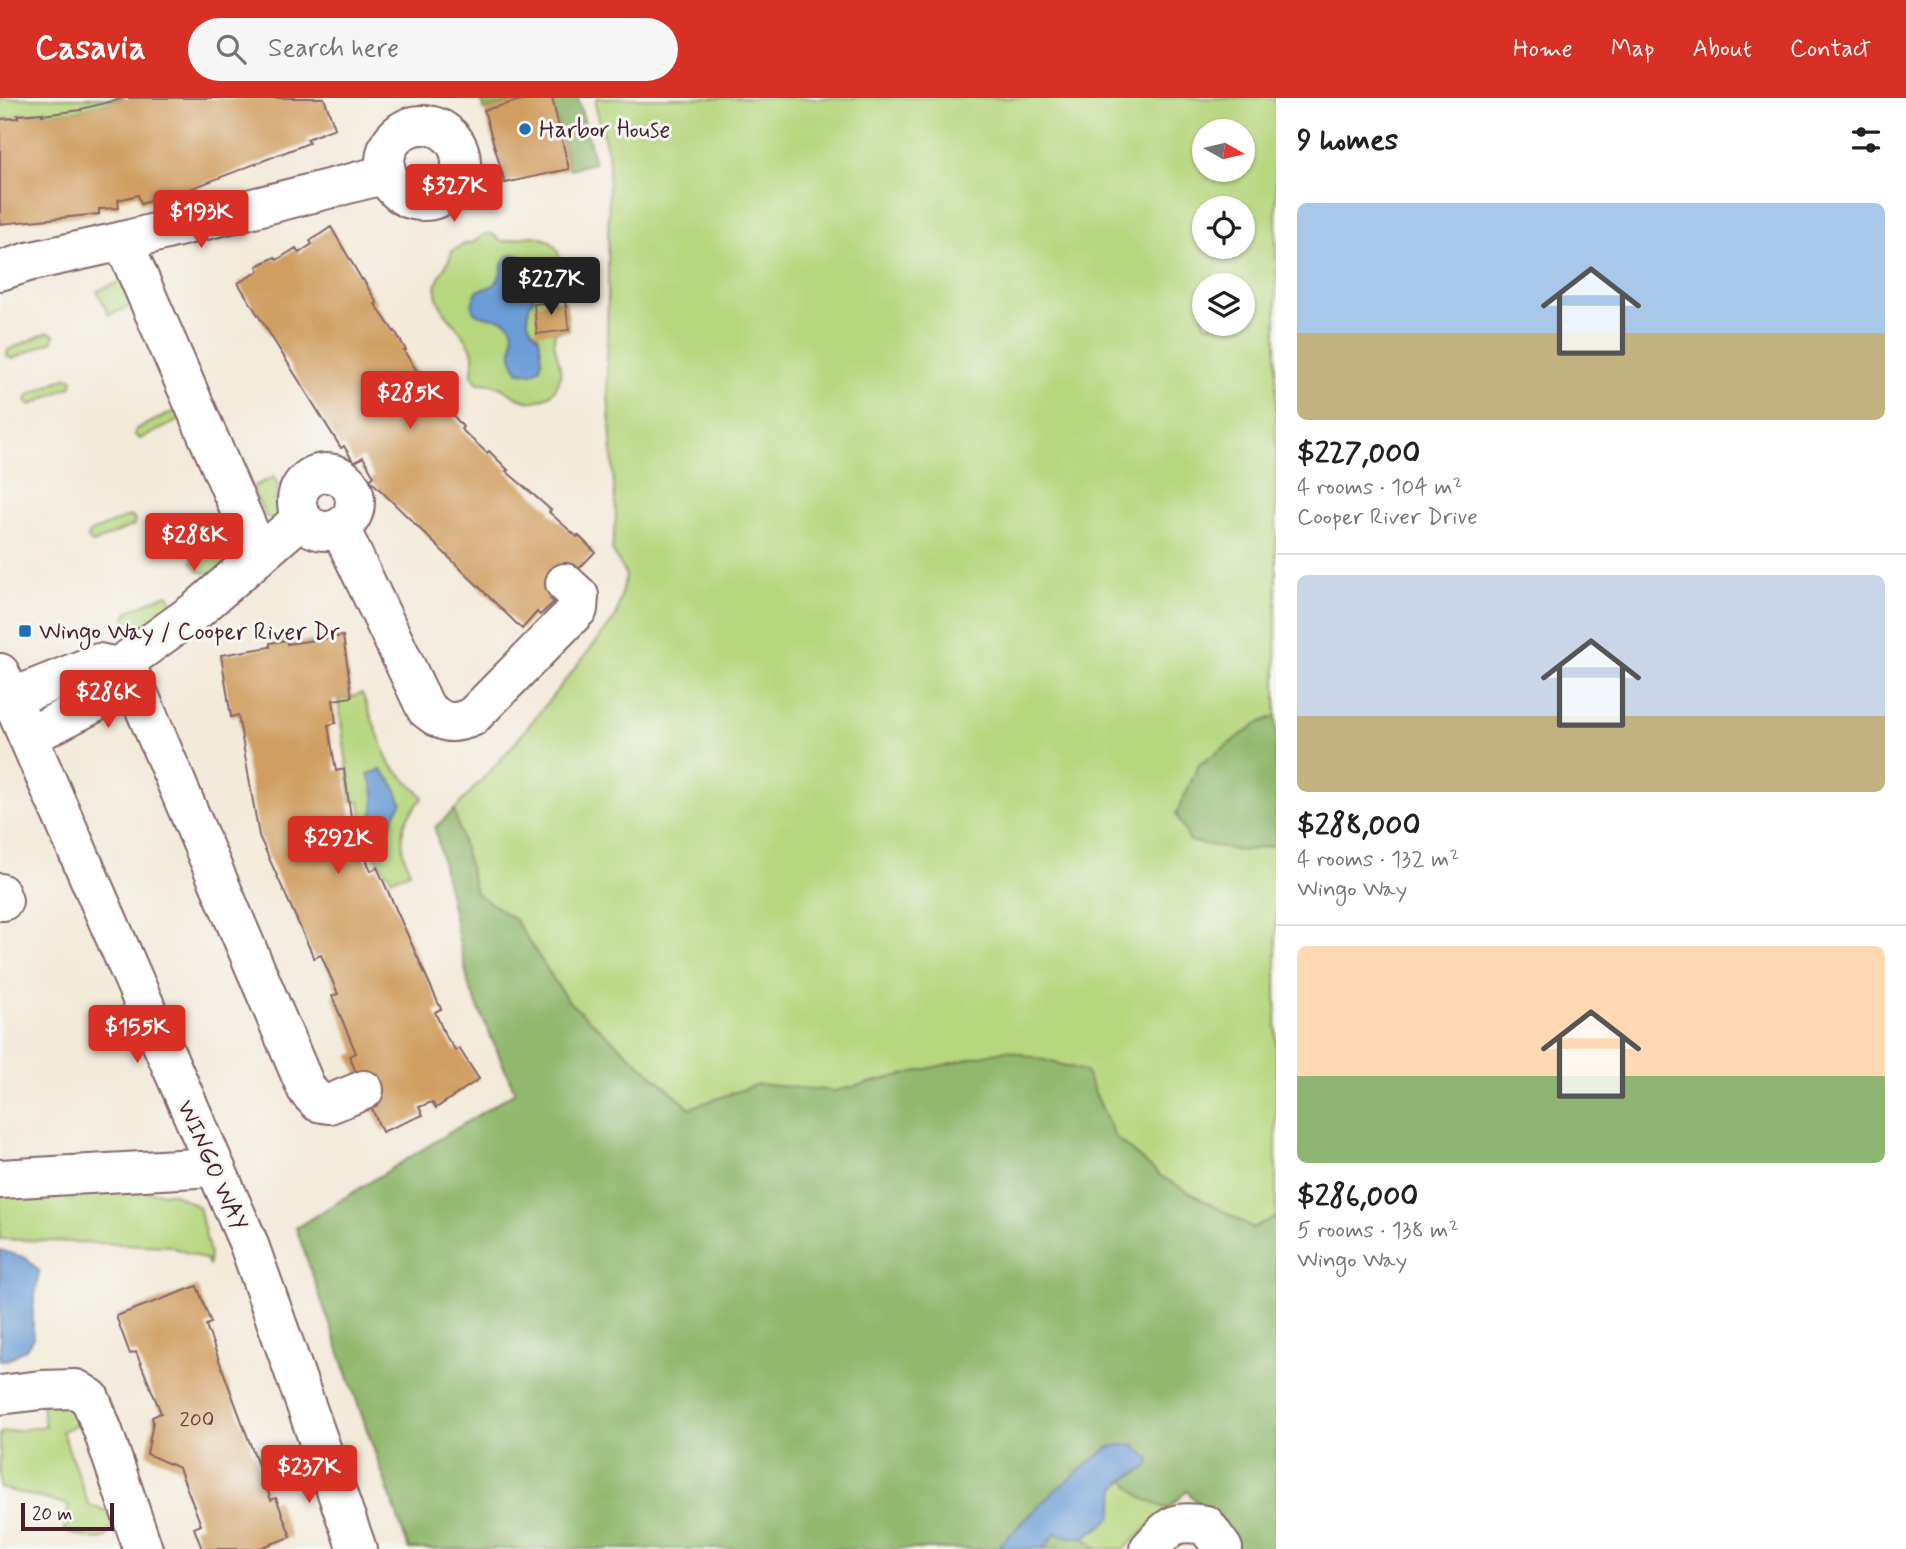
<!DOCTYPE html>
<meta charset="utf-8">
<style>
body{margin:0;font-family:Mynerve,sans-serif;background:#f6f6f6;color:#202124;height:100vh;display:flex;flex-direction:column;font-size:26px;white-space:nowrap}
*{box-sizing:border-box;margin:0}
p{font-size:23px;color:#757577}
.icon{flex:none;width:38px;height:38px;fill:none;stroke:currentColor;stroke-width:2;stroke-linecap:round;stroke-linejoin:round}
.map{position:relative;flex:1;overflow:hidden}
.side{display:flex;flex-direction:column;background:#fff;width:630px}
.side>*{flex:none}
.needle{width:46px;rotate:98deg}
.controls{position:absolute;left:1192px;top:21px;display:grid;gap:14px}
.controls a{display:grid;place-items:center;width:63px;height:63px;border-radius:50%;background:#fff;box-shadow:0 2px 5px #0004;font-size:35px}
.scale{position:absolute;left:21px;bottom:18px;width:93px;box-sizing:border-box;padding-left:7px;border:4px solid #4a1f2b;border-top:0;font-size:19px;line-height:24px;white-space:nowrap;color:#4a1f2b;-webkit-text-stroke:5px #f6f6f2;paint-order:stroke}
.price{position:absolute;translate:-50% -60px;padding:0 16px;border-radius:7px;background:#d93025;color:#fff;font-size:23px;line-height:46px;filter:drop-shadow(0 2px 4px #0008)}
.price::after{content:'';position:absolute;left:50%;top:42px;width:21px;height:16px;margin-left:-10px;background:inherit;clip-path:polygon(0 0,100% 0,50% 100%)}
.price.active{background:#222;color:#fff}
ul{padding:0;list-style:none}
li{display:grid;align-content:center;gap:14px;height:371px;padding:0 21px}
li+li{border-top:2px solid #e0e0e0}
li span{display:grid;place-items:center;height:217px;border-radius:10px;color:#555}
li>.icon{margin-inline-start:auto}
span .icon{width:126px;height:126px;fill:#fffc;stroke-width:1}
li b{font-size:30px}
h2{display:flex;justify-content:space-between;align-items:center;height:84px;padding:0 21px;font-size:30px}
header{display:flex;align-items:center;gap:42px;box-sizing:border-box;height:98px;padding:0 35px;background:#d93025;color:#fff}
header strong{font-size:33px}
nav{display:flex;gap:38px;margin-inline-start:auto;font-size:24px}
.search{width:490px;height:63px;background:#f6f6f6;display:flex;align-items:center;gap:18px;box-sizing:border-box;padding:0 24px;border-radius:38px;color:#757577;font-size:26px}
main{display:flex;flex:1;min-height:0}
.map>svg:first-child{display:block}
.green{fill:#b6d77e;stroke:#807b54;stroke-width:2;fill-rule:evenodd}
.forest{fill:#90b86d;stroke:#6d6c4c;stroke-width:2}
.water{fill:#6c9dd6;stroke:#5b5e80;stroke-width:2}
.building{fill:#d09e61}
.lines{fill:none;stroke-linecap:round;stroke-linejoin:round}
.minor-casing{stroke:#856668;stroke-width:42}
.highway-casing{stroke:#856668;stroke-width:42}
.minor{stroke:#fff;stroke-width:38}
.highway{stroke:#fff;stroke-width:38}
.poi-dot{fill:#1f6fb2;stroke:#f6f6f2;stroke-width:2.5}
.labels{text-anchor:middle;stroke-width:6;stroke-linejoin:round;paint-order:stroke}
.number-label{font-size:21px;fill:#6c3f38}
.poi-label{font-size:24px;fill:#4a1f2b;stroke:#f6f6f2;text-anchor:start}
.street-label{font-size:24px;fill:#4a1f2b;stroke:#f6f6f2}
</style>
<header>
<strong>Casavia</strong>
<div class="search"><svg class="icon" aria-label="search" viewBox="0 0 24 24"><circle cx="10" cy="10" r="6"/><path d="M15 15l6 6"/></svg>Search here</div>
<nav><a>Home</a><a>Map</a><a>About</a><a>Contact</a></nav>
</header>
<main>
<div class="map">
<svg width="1276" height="1451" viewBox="0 0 1276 1451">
<rect width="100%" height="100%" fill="#f6f6f2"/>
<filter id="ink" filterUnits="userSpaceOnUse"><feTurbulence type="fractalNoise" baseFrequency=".0143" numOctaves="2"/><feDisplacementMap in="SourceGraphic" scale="14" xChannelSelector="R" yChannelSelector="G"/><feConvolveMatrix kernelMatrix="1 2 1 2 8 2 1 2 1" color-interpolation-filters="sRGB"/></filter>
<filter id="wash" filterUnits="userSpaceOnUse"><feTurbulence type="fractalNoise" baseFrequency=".00686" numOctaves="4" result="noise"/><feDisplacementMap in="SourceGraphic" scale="28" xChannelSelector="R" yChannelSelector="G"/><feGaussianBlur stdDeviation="1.57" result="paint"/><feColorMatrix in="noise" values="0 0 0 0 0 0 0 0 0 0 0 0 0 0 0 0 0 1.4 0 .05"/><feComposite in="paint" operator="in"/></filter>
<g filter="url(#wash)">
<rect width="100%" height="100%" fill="#f3ead9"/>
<g class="green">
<polygon points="0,0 125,0 82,11 81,12 42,17 42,15 18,17 18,20 0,21"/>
<path d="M597 0H1276V618L1257 626 1199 667 1241 753 1276 747V1119L1254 1130 1162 1079 1115 1039 1085 973 1006 952 720 1451H409L296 1130 515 994 469 888 435 729 454 712 510 651 616 519 626 477 612 452 616 419 607 280 609 64 608 55 595 6ZM1204 33H1242V72H1204ZM1204 110H1242V149H1204ZM1204 187H1242V226H1204Z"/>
<path d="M485 136H493L500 143C512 144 522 137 533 138 553 140 562 153 560 172 560 173 559 183 558 183 555 192 551 194 554 204L565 203 569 232 555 234C551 251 563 264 560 278 557 298 537 309 518 300 510 296 504 290 494 287 489 285 483 285 478 285L472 278C472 271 474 262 473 256 470 238 437 214 436 194 435 179 449 168 452 153L467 145H472Z"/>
<polygon points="122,183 130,206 127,210 109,217 97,193"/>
<polygon points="48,234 54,237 53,243 12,261 7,257 8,252"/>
<polygon points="67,279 71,280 73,282 72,288 31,307 26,303 28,297"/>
<polygon points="175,313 179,314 180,322 140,341 135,337 136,331"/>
<polygon points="274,379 278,387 276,400 280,419 274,422 267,420 253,393 254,388"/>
<polygon points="129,418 135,421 134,427 93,445 88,441 89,435"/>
<path d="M235 437 240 441C238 446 237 453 233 457 223 471 202 486 192 463L196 456Z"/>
<path d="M167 496C172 500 172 503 170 509L145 530 135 532 125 523V519L129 513Z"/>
<path d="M362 595 389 665 423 699C418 707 409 715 406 723 398 739 403 758 410 774L392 781 375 758 365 741 360 704H352L338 601 352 599Z"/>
<polygon points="85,1092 173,1095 199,1109 210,1156 209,1168 207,1162 169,1148 0,1141 0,1097"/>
<path d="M46 1301 73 1311 80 1323 79 1326 62 1333 89 1407 110 1414 114 1420 108 1438C97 1444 76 1438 64 1432L69 1407 0 1390V1335L45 1328 42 1307Z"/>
<path d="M1125 1381C1135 1396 1150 1407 1169 1410L1124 1451H1097L1084 1439 1103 1427 1114 1408 1116 1390Z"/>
</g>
<g class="forest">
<polygon points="481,0 529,0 484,12"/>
<polygon points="552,0 578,0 595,65 569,71"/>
<polygon points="1276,618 1276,747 1241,753 1190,743 1176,716 1199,667 1257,626"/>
<path d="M454 712 476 795 515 822 568 903 690 1010 758 986 835 993 1006 952 1085 973 1115 1039 1162 1079 1253 1130 1276 1119V1451H1238L1187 1393 1169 1410C1150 1407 1135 1396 1125 1381L1140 1374 1052 1395 999 1448V1451H409L296 1130 515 994 469 888 435 730Z"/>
<polygon points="1055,1435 1071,1439 1084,1439 1097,1451 1041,1451 1045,1450"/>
</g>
<g class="water">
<path d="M514 156C544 163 521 182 534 200L529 208 528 224 532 232 539 239 542 261 540 270 533 275 519 274C504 257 519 239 510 227 500 212 458 229 477 193 482 191 490 190 495 186 506 176 495 163 514 156Z"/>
<path d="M381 672 393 685 402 705C393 717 389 727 388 742 366 731 373 723 374 704 375 694 372 684 368 676Z"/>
<polygon points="0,1152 26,1160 39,1173 33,1210 33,1240 26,1251 7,1262 0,1262"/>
<polygon points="1133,1346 1150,1361 1148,1369 1125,1381 1116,1390 1112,1419 1103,1427 1084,1439 1071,1439 1055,1435 1044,1450 1041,1451 999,1451 999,1448 1052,1395 1109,1349"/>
</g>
<g id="blocks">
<g class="building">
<polygon points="125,0 324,0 335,30 307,41 309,45 162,102 161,99 141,106 138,97 118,102 119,110 99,111 99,116 0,126 0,21 18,20 18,17 43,15 42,17 81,12 81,11"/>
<polygon points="529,0 552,0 569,71 505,85 484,12"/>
<polygon points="331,129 362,182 363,181 377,205 375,206 394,234 395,233 406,252 404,253 425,286 427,285 463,329 461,331 487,355 489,353 508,372 506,373 551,412 549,414 577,439 578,437 595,454 550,501 554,504 540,517 537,514 522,531 370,382 374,378 363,359 354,365 344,348 341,350 238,185 259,173 257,168 275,159 277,162 296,150 299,155 312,146 310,143"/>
<polygon points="565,203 569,232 537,236 534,206"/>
<polygon points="343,538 352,599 333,602 336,625 328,627 336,673 344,671 352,726 350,726 371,773 377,769 441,911 435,914 445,937 456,953 459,950 479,981 436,1010 432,1004 419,1009 423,1017 382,1034 349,958 356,955 332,898 338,896 321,857 314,860 259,738 238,617 231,619 221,557 270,549 270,545 287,542 287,546"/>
<polygon points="197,1188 211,1225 206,1227 271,1402 276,1400 291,1439 257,1451 202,1451 194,1430 201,1427 179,1370 147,1356 153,1324 152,1319 161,1315 136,1254 130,1256 116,1218"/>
</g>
</g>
</g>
<g filter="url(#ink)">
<use href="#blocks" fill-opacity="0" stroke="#856668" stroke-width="2"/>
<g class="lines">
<g class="minor-casing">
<g id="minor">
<circle cx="423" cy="65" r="38"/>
<polyline points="123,143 259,456"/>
<polyline points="0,173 28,164 123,143 387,76"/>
<circle cx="326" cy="404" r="29"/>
<path d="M340 430 426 611C444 625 450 628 472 619L578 511 579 498 565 485"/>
<polyline points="125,564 307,992 318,1004 329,1006 364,992"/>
<polyline points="0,575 248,1144 357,1451"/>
<polyline points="11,600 99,565 118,569"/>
<polyline points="28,639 108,598 115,585 118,569 197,512 302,420"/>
<polyline points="0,795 3,803 0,803"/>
<polyline points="0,1297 41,1292 76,1291 90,1300 103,1333 143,1451"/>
<path d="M1149 1451C1171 1427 1172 1422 1206 1427L1223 1451"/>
</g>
</g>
<g class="highway-casing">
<polyline id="highway" points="0,1081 214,1069"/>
</g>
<use href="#minor" class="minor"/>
<use href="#highway" class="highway"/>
</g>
</g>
<g class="poi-dot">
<circle cx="525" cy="31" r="7"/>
<rect x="18" y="526" width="14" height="14" rx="3.5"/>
</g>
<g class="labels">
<g class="number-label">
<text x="197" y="1328">200</text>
</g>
<g class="poi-label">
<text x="539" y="39">Harbor House</text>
<text x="39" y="541">Wingo Way / Cooper River Dr</text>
</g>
<g class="street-label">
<text transform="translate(213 1067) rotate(66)" y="8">WINGO WAY</text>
</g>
</g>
</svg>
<div class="controls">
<a><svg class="needle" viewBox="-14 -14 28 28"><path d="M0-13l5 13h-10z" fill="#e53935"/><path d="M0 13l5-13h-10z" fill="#757577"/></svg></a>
<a><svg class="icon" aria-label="locate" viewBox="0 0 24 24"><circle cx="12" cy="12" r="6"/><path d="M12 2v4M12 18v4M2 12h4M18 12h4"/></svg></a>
<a><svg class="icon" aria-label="layers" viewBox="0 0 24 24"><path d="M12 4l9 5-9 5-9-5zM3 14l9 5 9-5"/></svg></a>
</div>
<div class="scale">20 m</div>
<b class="price" style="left:454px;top:126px">$327K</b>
<b class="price" style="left:201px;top:152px">$193K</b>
<b class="price active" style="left:551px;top:219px">$227K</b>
<b class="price" style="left:410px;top:333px">$285K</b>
<b class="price" style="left:194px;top:475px">$288K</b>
<b class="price" style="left:108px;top:632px">$286K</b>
<b class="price" style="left:338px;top:778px">$292K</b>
<b class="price" style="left:137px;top:967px">$155K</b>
<b class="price" style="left:309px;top:1407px">$237K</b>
</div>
<section class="side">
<h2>9 homes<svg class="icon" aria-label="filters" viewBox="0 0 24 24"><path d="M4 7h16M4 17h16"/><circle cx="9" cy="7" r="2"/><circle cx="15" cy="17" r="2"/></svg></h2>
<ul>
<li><span style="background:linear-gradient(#a9c7e8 60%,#c2b280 0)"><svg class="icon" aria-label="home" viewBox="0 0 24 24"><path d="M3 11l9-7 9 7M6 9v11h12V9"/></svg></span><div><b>$227,000</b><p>4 rooms · 104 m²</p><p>Cooper River Drive</p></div></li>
<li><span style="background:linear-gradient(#c9d6e8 65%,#c2b280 0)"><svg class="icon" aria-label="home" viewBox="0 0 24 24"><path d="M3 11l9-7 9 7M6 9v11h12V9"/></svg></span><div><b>$288,000</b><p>4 rooms · 132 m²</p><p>Wingo Way</p></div></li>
<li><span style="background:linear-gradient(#ffd9b3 60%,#8fb573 0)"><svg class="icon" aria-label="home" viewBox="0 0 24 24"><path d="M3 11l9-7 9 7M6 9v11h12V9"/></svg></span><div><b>$286,000</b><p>5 rooms · 138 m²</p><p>Wingo Way</p></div></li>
</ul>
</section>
</main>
